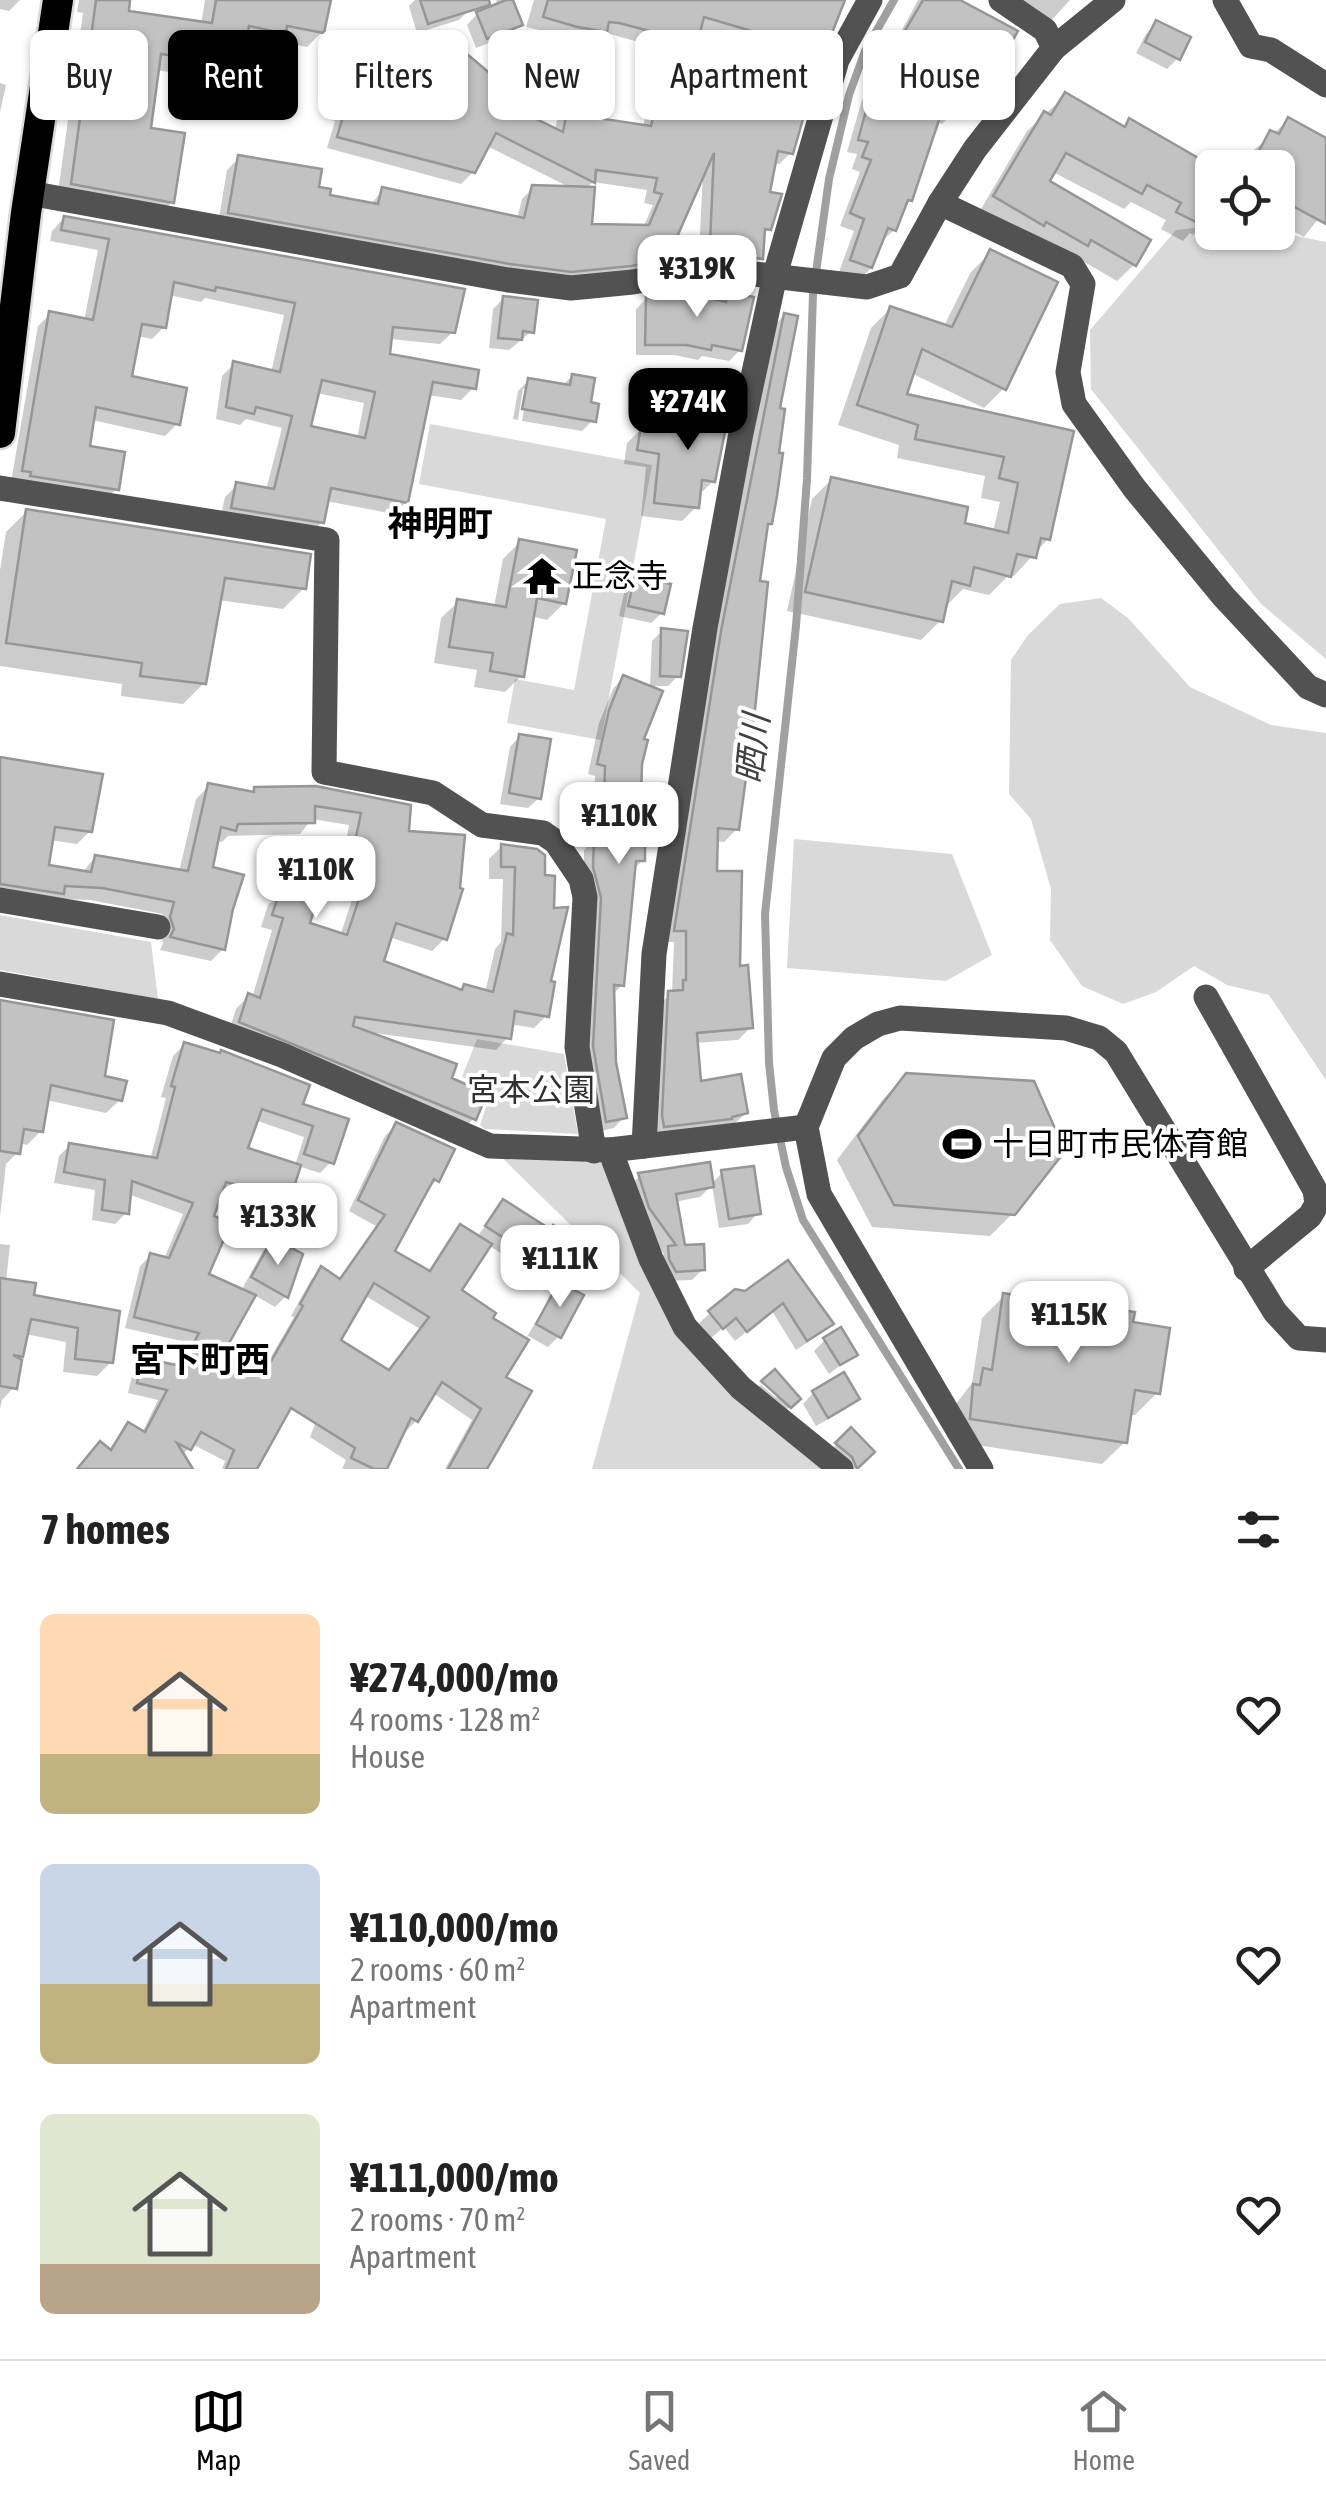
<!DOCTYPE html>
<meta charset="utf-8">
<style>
body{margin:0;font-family:"Asap Condensed","Noto Sans JP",sans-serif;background:#f6f6f6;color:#222;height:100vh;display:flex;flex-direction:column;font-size:38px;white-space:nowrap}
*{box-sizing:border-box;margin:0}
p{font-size:32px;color:#767676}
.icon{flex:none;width:55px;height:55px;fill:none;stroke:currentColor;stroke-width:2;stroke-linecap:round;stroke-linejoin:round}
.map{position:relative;height:1469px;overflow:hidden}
.details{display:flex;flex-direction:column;background:#fff;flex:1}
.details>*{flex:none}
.top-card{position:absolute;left:30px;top:30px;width:1268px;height:90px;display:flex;gap:20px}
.controls{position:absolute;left:1195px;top:150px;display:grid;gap:20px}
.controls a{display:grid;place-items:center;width:100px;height:100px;border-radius:15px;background:#fff;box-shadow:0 2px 8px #0004;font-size:50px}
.price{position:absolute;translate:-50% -85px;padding:0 22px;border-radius:20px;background:#fff;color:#222;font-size:32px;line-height:65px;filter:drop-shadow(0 2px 5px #0008)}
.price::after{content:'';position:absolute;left:50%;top:60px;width:30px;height:22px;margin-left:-15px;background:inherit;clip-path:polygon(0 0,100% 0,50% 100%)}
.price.current{background:#000;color:#fff}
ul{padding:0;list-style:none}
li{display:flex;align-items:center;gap:30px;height:250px;padding:0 40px}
li span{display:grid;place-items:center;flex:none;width:280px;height:200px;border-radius:15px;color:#555}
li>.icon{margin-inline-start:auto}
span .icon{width:120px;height:120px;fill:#fffc;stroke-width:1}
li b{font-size:42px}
h2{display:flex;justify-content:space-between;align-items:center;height:120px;padding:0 40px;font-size:42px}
.tag{padding:0 35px;border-radius:15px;background:#fff;box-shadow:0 2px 8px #0004;font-size:35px;line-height:90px}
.tag.current{background:#000;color:#fff}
.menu{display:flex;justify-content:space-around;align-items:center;height:140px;border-top:2px solid #e0e0e0;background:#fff;font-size:28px;color:#767676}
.menu a{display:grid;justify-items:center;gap:5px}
.menu .current{color:#000}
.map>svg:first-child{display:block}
.green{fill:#d9d9d9}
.shadow{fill:#0003;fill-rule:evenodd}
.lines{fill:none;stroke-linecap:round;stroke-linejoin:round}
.stream{stroke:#a0a0a0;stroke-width:8}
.building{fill:#c2c2c2;stroke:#969696;stroke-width:2.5;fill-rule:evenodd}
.highway-casing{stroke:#dbdbdb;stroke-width:35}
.minor{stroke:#525252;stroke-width:25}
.highway{stroke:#000;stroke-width:30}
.labels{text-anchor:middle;stroke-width:8;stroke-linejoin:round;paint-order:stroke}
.poi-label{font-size:32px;fill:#000;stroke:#fff;text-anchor:start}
.park-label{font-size:32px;fill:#303030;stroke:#fff}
.neighbourhood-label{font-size:35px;font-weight:bold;fill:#000;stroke:#fff}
.water-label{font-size:35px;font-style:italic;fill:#414141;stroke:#fff}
</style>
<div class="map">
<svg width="1326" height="1469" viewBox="0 0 1326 1469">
<rect width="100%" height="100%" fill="#fff"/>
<g class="green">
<polygon points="1212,226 1212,232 1278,232 1326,242 1326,659 1261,604 1091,389 1090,330 1176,230"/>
<polygon points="430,424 652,465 601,740 507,723 515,679 574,690 606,519 419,484"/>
<polygon points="1101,598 1128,618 1190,687 1271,725 1326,733 1326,1080 1269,995 1227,985 1194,966 1156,992 1123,1004 1082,986 1050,940 1051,889 1031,819 1009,794 1011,660 1028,635 1060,604"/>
<polygon points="794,839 952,854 992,955 946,981 787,968"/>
<polygon points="0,915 151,942 158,999 0,970"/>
<polygon points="477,1039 564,1054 578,1134 485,1129 480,1125 492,1089 462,1077"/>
<polygon points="490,1146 594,1151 631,1212 685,1327 841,1469 592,1469 640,1293"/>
</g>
<g class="shadow">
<polygon points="0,0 20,0 9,11 0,9"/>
<polygon points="79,0 128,0 126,13 201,24 205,0 329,0 322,32 307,47 275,41 268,48 244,43 241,65 235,71 264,94 254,105 219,100 222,80 156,70 148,130 172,202 157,217 57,199 83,13 77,12"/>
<polygon points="415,0 467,0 469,10 459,20 417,33 409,6"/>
<polygon points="496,0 514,0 511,27 500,39 476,48 467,25 477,14 498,6"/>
<path d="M534 0H843L815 69 803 81 764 70 769 51 698 29 689 66 709 108 747 116 752 111 791 153 779 164 773 163 767 194 769 228 762 235 760 257 749 269 720 266V255L699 254 703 173 667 254 655 266 641 265 632 274 558 282 218 224 227 170 239 158 316 189 327 197 370 205 383 190 517 219 522 199 534 187 573 189 487 146 473 172 461 184 327 148 335 121 328 119 336 89 348 77 429 98 422 85 434 73 555 130 560 105 572 93 601 121 643 127 661 48 606 33H602L592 42 526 27ZM593 182 647 190 644 203 653 205 643 228 589 227 585 189Z"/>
<polygon points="918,0 957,0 1002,55 990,67 982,63 968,81 954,112 942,124 936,121 910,200 902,208 894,230 880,243 873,266 861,278 839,272 854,231 840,226 860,172 852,169 857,154 847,152 862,100 874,88 889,92 904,60 890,52"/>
<polygon points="1005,0 1070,0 1049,23"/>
<polygon points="1157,23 1178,58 1167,69 1136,53 1146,34"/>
<polygon points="0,83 6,85 0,112"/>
<polygon points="1066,95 1122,128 1130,121 1212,168 1212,213 1193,235 1190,233 1183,241 1161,229 1166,220 1131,202 1124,209 1053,172 1047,182 1148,241 1134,265 1117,281 1074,256 978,214 1027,131"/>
<polygon points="1288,121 1326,141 1326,209 1304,237 1278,223 1278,168 1244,168 1254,150"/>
<path d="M64 218 453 332 440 344 389 339 387 356 473 388 461 400 428 395 406 502 394 514 326 501 322 522 310 534 220 520 225 497 237 485 266 490 282 428 246 419 240 425 216 419 222 376 234 364 271 373 284 315 205 298 201 302 169 295 164 327 152 339 137 336 129 378 177 424 165 436 92 420 87 448 116 489 104 501 11 482 38 326 50 314 84 321 98 250 50 241 52 231ZM317 393 364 403 357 439 308 428Z"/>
<polygon points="991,252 1004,388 984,408 911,373 903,396 1071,434 1048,539 1014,576 1009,575 989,595 963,589 948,604 944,603 941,620 921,640 787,611 812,499 832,479 962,525 993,532 1000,502 981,498 985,476 897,458 899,445 838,425 871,328 891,308 944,326 971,272"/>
<polygon points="686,295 721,303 729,295 740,350 729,361 702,356 698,360 674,355 636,355 636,309 647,298"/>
<polygon points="504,298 531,332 509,350 489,348 493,309"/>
<polygon points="784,315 770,523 765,529 737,829 724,842 715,841 714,873 750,1028 738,1040 695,1043 698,1084 746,1113 733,1125 652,1138 657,1006 672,993 674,942 663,942 710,645 772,328"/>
<polygon points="572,376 593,420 582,431 522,421 528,389 523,389 518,420 513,419 518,391 528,381 562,386"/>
<polygon points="694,400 713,481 699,495 696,507 682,521 641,516 646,467 624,464 627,443 642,428 677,434 680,414"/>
<polygon points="27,511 304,588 283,609 218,600 204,683 183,704 121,696 122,684 0,666 0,570 6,532"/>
<polygon points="520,542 564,603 547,620 531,616 522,675 505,692 474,687 477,670 434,663 441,618 458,602 494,607 503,559"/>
<polygon points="636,579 662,613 651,623 619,616 625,589"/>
<polygon points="662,631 679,675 668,686 650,686 652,641"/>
<polygon points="623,678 641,740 637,839 643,860 633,870 622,985 612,995 614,1062 624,1117 614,1128 596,1132 584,1058 584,850 593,841 595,776 588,774 599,723 613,689"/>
<polygon points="520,736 539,798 528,808 500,804 510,747"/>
<polygon points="0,760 90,831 77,844 50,840 46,867 82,873 95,857 179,872 196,799 209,786 250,794 255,789 316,788 407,833 444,939 432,951 389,937 381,962 460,992 465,987 485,993 495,949 501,942 503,879 489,879 489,859 502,846 536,851 548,983 546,1016 534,1028 510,1024 508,1037 496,1050 368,1032 448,1079 474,1118 461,1131 228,1034 236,1009 248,996 252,998 272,930 261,927 268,905 281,893 307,925 340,936 356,888 350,886 359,857 344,854 349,825 312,819 300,834 228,836 222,842 216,841 210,869 223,949 211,961 160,950 163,943 159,931 163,914 90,900 0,897"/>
<polygon points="0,1003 102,1078 120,1100 106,1113 46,1100 41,1131 27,1145 19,1143 17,1153 6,1164 0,1217"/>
<path d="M184 1045 300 1105 346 1120 331 1162 320 1173 298 1166 288 1198 277 1209 219 1193 211 1217 206 1275 241 1291 263 1251 273 1241 286 1296 275 1307 254 1295 220 1355 260 1376 294 1317 291 1316 311 1280 321 1269 339 1281 376 1226 349 1211 385 1136 396 1125 437 1180 426 1191 392 1252 427 1273 461 1227 477 1237 503 1202 574 1282 567 1289 559 1336 548 1347 528 1336 503 1377 485 1469H445L472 1420 433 1393 416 1421 405 1432 403 1430 384 1469H342L346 1460 310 1437 329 1389 302 1377 254 1469H222L225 1461 192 1444 182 1456 190 1469H78L108 1451 128 1425 142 1433 158 1400 128 1393 133 1371 144 1360 177 1368 190 1343 125 1328 140 1266 151 1255 164 1259 183 1214 128 1194 126 1213 115 1224 92 1220 95 1190 54 1183 59 1156 70 1145 150 1160 166 1098 161 1097 173 1056ZM255 1120 304 1137 295 1165 245 1149ZM488 1245 556 1288 525 1340 490 1318 459 1290ZM364 1295 420 1329 388 1372 338 1341Z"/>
<polygon points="907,1076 1013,1213 990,1236 872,1227 837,1160 884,1098"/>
<polygon points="722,1173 758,1213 748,1224 719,1228 712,1185 700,1197 674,1202 683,1248 703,1269 692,1280 665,1281 659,1259 664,1254 639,1220 629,1186 640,1176 711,1184"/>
<polygon points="0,1244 10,1245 6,1281 31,1297 117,1313 111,1362 97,1376 63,1372 66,1342 25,1334 21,1356 17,1360 14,1387 2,1400 0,1409"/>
<polygon points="788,1263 831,1324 820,1334 796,1350 772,1311 735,1341 724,1327 711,1338 699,1323 736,1291 745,1294"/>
<polygon points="1030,1287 1130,1324 1157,1393 1135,1415 1129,1415 1125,1442 1102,1464 949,1441 952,1409 972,1383 982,1318 1004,1296 1019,1298"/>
<polygon points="825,1340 855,1354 829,1374 814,1351"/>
<polygon points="843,1376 856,1399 846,1409 816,1426 803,1404 813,1393"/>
<polygon points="761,1385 775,1397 798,1399 779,1417 752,1393"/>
<polygon points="851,1430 872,1452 854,1469 842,1469 826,1455"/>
</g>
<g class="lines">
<polyline class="stream" points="894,0 865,51 849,95 829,179 813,294 807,479 796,626 765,914 769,1063 774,1110 786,1167 803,1220 959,1469"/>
</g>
<g class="building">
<polygon points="96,0 130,0 129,11 212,23 216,0 331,0 324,33 287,26 286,34 249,26 243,66 161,54 151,128 185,133 174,203 71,184"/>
<polygon points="420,0 489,0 490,5 428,24"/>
<polygon points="506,0 513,0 523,25 487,39 476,12"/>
<polygon points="548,0 845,0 817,71 774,59 779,39 704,17 692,64 720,70 712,106 750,114 751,109 803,119 793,154 778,151 770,192 782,194 771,230 765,229 763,259 730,255 731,244 710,243 714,153 669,255 648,254 647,263 631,266 571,272 510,264 228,213 238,155 322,169 319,187 331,189 330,195 378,204 382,187 524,218 532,185 595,187 592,224 649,225 662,194 654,192 657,178 596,170 595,183 496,133 475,173 337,137 345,109 338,108 347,75 447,101 432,71 467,54 518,97 510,106 563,132 571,90 608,97 604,119 651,126 672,37 619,23 609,22 607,32 577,27 543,17"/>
<polygon points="923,0 960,0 1018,31 1004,56 991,50 979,73 975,71 956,113 943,108 912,201 908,200 896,231 888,228 872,268 850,260 864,219 850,213 871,160 862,157 868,142 858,140 873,85 894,91 914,47 900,39"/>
<polygon points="1156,20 1191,37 1180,60 1145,42"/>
<polygon points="232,68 270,73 267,96 229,90"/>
<polygon points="1065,92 1125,127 1129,118 1212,166 1212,220 1206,217 1202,225 1176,212 1181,203 1147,185 1142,194 1066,153 1050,181 1151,240 1136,266 1091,240 1088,246 1046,222 1044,226 993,196 1044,111 1051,115"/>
<polygon points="1288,117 1326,138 1326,224 1278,198 1278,168 1250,168 1270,130 1279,134"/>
<path d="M64 216 465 289 455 333 393 327 390 354 479 370 476 389 433 382 408 503 331 488 324 523 231 508 236 482 274 489 292 416 256 407 254 414 226 407 233 361 280 372 295 303 216 287 215 291 174 282 166 328 142 324 132 376 187 388 180 425 96 407 90 446 125 452 119 490 30 476 31 472 22 471 49 311 93 320 109 239 61 230ZM322 380 375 392 365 438 311 426Z"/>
<polygon points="990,249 1058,282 1006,390 922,349 907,394 1074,431 1050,540 1041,538 1036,558 1017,554 1011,577 974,567 970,586 952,581 943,622 805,592 831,477 968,507 965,523 1008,533 1018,483 999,478 1004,457 915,439 918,425 857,405 890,306 952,327"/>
<polygon points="689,287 688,293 726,302 728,292 754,297 742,351 712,345 711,350 686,345 645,345 646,296"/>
<polygon points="503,296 538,300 534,333 523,331 522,340 498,338"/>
<polygon points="784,313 798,316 780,408 785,409 779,453 783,453 777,496 772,524 768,524 760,581 768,582 755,710 739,830 718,828 717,871 742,871 740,966 748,965 753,1028 697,1033 701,1081 741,1074 748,1113 732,1117 732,1119 664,1127 662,1115 668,991 683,990 683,980 686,980 686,931 674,931 721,631"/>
<polygon points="572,374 595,378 591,402 599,404 596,422 522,409 528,378 570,385"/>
<polygon points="693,397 731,402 715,482 702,480 699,508 654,503 659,454 637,450 641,426 688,433"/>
<polygon points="26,509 311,554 306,589 225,578 206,684 140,676 142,663 6,643"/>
<polygon points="519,539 577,550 566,604 537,598 524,677 490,671 493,653 449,647 457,599 506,607"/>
<polygon points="635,576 671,584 664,614 628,606"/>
<polygon points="661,628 688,631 681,677 660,676"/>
<polygon points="623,675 663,691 644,739 648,740 642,764 640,837 645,837 645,861 636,861 624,986 614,985 616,1062 627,1118 606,1122 593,1046 601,898 593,867 594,836 603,836 605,766 597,764 609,710"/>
<polygon points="519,734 551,739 541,799 509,793"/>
<polygon points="0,757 103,774 92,832 55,827 49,865 91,872 95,855 188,871 208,783 254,792 254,787 316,786 411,805 409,831 465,835 460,888 463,889 447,940 396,923 384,961 462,990 464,984 493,992 507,933 513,935 515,867 501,867 501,844 537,849 545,855 545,875 555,876 554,908 568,907 551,981 555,982 549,1017 515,1011 511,1039 355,1017 353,1026 457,1064 452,1078 487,1094 476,1120 239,1022 248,993 260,998 283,918 272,915 280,890 317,901 310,923 347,935 367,875 361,874 370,845 355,842 361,813 315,806 315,823 238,824 236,831 221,827 213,867 244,875 233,909 225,950 170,937 174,929 170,917 174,902 102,888 65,886 64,894 0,884"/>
<polygon points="0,1000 114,1020 105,1076 127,1081 122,1101 51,1085 43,1132 24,1129 20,1154 0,1151"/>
<path d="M184 1042 220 1053 221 1050 310 1085 303 1104 349 1119 334 1164 304 1154 313 1126 262 1109 248 1148 301 1165 290 1200 226 1182 214 1216 231 1223 209 1274 256 1295 223 1354 263 1375 303 1306 300 1304 321 1266 340 1279 385 1215 358 1200 396 1122 455 1149 439 1182 434 1179 395 1251 430 1271 460 1224 492 1244 462 1290 496 1313 493 1318 529 1340 506 1377 532 1391 487 1469H448L481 1409 442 1382 418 1422 411 1418 387 1469H374L351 1458 355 1448 291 1408 257 1469H226L234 1450 201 1432 191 1450 177 1443 193 1469H77L100 1441 111 1450 128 1422 145 1432 167 1390 137 1383 143 1358 181 1366 199 1333 134 1317 150 1253 169 1258 193 1203 132 1181 129 1214 102 1210 105 1180 64 1172 69 1143 157 1158 175 1087 171 1086ZM374 1283 429 1317 389 1370 341 1340Z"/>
<polygon points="906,1073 1034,1081 1065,1151 1015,1215 894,1205 858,1136"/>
<polygon points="710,1162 714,1187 676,1194 685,1245 704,1244 705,1270 676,1272 669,1259 668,1246 676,1245 649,1208 638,1173"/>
<polygon points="754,1166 761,1214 729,1219 721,1170"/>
<polygon points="503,1199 550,1229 553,1225 597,1254 576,1284 485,1226"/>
<polygon points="273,1238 303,1254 288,1298 251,1277"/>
<polygon points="788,1260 834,1324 807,1341 783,1303 747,1332 736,1318 723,1329 708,1311 735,1289 745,1291"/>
<polygon points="0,1278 36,1283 34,1295 120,1311 113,1363 75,1359 78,1328 31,1319 23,1357 13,1355 22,1360 17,1389 0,1386"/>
<polygon points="559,1282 584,1295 561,1338 536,1324"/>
<polygon points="1029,1285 1081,1293 1080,1304 1135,1312 1133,1322 1170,1328 1160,1394 1135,1390 1127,1443 970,1419 973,1384 980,1385 983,1368 992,1370 1003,1293 1027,1297"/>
<polygon points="841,1327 858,1355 840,1365 823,1338"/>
<polygon points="775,1369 801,1399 791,1408 761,1381"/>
<polygon points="844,1372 860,1399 828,1418 812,1391"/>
<polygon points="851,1427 875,1452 857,1469 852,1457 835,1443"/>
</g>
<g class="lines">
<g class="highway-casing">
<polyline id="highway" points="0,433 26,213 58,0"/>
</g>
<g class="minor">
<polyline points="1225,0 1251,46 1271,50 1326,85"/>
<polyline points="1054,48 1113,0"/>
<polyline points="29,193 508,280 571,288 633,282 703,268 867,287 900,276 940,203 1072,266 1083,284 1068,372 1074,404 1135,489 1224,597 1308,687 1326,695"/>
<polyline points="940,203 975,149 1054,48 1045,30 1001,0"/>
<polyline points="0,488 327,540 324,772 433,793 482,825 543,833 556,842 581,879 585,897 577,1047 594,1151"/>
<polyline points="0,900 158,927"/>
<polyline points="0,984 168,1013 282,1055 490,1146 610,1150 806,1127"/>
<polyline points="1206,997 1315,1190 1317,1204 1310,1216 1246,1269"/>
<polyline points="644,1146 654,954 705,628 741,433 775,275 837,60 870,0"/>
<polyline points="610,1150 651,1259 685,1327 741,1388 841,1469"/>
<polyline points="981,1469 819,1194 806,1127 834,1058 854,1038 878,1024 900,1018 1066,1028 1099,1038 1116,1052 1275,1312 1299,1338 1326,1340"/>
</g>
<use href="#highway" class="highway"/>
</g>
<defs>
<g id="temple-bare" transform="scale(3)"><path d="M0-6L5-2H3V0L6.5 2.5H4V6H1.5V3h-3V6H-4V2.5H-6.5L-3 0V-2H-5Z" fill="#000" stroke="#fff" stroke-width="2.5" paint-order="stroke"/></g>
<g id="stadium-bare" transform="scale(3)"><path d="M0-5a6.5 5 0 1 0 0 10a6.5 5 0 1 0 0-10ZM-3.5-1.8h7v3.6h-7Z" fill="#000" stroke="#fff" stroke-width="2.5" paint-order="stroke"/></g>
</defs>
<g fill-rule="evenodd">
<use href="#temple-bare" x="542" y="576"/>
<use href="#stadium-bare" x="962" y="1144"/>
</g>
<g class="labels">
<g class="poi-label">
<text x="572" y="587">正念寺</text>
<text x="992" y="1155">十日町市民体育館</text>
</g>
<g class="park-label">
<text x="531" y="1101">宮本公園</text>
</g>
<g class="neighbourhood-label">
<text x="440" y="536">神明町</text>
<text x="200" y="1372">宮下町西</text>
</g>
<g class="water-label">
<text transform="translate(753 749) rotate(-84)" y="12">晒川</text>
</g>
</g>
</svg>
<div class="controls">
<a><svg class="icon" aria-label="locate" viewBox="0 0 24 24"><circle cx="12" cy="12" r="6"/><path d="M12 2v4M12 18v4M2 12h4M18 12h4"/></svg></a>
</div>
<b class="price" style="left:697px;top:320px">¥319K</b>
<b class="price current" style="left:688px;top:453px">¥274K</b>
<b class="price" style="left:619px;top:867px">¥110K</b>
<b class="price" style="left:316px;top:921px">¥110K</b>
<b class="price" style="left:278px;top:1268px">¥133K</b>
<b class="price" style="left:560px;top:1310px">¥111K</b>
<b class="price" style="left:1069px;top:1366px">¥115K</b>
<div class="top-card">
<a class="tag">Buy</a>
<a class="tag current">Rent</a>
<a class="tag">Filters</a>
<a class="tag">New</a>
<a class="tag">Apartment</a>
<a class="tag">House</a>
</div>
</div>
<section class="details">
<h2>7 homes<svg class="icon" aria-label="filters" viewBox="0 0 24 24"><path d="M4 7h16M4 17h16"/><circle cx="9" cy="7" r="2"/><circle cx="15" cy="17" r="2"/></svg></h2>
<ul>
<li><span style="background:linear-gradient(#ffd9b3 70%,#c2b280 0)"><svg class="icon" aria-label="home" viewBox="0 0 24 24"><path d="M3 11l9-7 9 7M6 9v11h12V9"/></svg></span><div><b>¥274,000/mo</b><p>4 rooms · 128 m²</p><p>House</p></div><svg class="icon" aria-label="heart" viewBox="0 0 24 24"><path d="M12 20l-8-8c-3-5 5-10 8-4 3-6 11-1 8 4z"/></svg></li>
<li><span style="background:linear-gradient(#c9d6e8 60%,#c2b280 0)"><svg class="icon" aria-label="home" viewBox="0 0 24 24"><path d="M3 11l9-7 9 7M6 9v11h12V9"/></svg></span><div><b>¥110,000/mo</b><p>2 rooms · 60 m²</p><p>Apartment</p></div><svg class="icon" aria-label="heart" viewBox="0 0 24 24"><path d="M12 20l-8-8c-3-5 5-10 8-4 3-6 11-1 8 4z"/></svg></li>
<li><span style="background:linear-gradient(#dfe7d0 75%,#b9a48a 0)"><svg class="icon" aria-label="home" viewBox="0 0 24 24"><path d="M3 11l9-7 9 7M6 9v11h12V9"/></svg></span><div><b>¥111,000/mo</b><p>2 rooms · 70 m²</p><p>Apartment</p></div><svg class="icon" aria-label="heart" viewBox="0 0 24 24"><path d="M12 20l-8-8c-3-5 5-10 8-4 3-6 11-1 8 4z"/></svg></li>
</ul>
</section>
<nav class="menu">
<a class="current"><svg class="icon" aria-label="map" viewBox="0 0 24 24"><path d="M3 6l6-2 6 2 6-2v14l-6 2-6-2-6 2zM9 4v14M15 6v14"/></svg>Map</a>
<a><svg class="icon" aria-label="saved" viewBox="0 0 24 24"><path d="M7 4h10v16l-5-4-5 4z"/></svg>Saved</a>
<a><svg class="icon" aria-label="home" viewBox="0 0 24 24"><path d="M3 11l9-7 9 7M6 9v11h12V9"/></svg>Home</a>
</nav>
